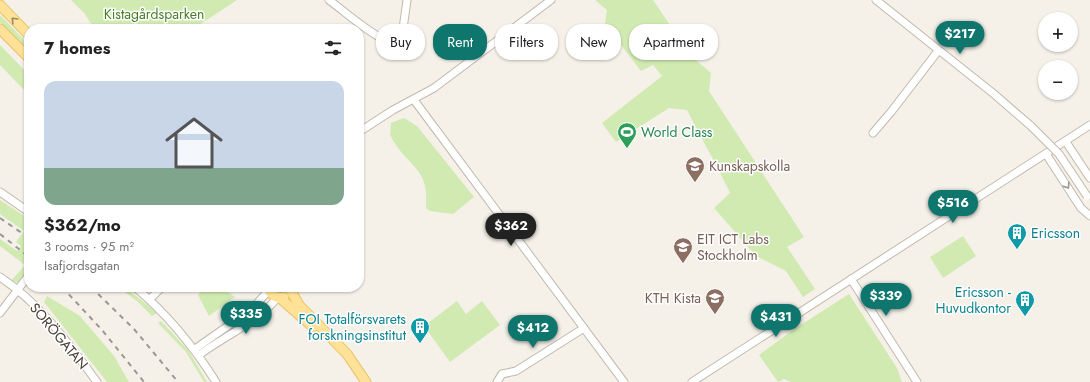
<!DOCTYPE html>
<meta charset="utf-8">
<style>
body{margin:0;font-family:Jost,sans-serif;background:#f6f6f6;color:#222;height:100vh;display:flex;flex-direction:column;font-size:15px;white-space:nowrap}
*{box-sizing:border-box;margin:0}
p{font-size:13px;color:#767676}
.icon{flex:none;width:22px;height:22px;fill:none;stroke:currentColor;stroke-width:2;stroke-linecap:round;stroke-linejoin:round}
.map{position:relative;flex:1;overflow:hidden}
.drawer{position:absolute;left:24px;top:24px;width:340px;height:268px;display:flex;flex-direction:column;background:#fff;border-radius:16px;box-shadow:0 1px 3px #0004}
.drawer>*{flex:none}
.banner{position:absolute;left:376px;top:24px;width:380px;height:36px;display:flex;gap:8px}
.buttons{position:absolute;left:1038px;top:12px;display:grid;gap:8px}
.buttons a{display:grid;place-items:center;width:40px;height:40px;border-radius:50%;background:#fff;box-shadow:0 1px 3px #0004;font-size:20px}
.price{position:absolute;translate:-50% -34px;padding:0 9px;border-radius:14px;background:#0f766e;color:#fff;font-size:13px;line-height:26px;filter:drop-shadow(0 1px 2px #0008)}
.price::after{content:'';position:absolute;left:50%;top:24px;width:12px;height:9px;margin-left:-6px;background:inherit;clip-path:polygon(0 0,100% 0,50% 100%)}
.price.current{background:#222;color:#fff}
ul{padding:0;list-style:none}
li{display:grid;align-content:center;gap:8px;height:212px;padding:0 20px}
li span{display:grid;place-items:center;height:124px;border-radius:12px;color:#555}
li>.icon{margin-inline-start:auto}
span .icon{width:72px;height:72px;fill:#fffc;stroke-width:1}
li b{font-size:17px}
h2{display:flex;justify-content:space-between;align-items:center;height:48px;padding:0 20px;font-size:17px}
.tag{padding:0 14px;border-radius:16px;background:#fff;box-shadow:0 1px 3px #0004;font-size:14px;line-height:36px}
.tag.current{background:#0f766e;color:#fff}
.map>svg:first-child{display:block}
.green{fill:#d0eab1}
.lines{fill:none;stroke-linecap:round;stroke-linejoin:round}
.minor-casing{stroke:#c1b9ab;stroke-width:9}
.major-casing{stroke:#e8c164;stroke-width:11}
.minor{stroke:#fff;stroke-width:7}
.major{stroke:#ffe298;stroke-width:9}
.rail{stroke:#989898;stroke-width:2;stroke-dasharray:5 5;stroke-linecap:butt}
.minor-bridge-casing{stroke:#c1b9ab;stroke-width:9;stroke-linecap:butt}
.minor-bridge{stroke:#fff;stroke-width:7}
.oneway{stroke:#9b8a63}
.oneway2{stroke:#9b9791}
.labels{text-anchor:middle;stroke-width:3;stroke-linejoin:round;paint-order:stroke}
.park-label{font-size:14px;fill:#477d28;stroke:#fff}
.leisure-label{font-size:14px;fill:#27864d;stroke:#fff;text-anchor:start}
.education-label{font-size:14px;fill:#785e54;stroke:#fff;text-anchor:start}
.culture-label{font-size:14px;fill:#0d838f;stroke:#fff;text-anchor:end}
.street-label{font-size:14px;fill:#494237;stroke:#fff}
</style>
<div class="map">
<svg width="1090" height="382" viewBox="0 0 1090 382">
<rect width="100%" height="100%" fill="#f5f1e9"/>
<g class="green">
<polygon points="71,0 237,0 193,29 91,29 93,27 85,14"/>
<path d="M595 0H653L691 56 711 73 709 91 804 237 787 247 815 289 803 297 786 271 756 256 714 208 730 193C717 165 701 138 687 110L669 108 616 142 602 123 662 76 653 65 641 71 605 24 607 10Z"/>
<polygon points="0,15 29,45 29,52 0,22"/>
<polygon points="0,45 29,75 29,95 0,65"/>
<path d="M404 118 417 126 474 197 453 214 430 211 426 208C430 166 407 168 390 135L391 123Z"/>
<polygon points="0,200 29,219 29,271 18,282 11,281 25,265 0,246 0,239 17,251 21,246 16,242 24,231 0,214"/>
<polygon points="963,236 976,256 943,278 930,257"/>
<polygon points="118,287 125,287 157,313 152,316 137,301"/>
<polygon points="206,287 220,287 235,297 209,316 198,295"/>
<polygon points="849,294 897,368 902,382 791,382 784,379 778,382 759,355 793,330"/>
<polygon points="47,296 80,316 114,356 129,382 107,382 44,302"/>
<polygon points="457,301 466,314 482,301 500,325 450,362 424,326"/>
<polygon points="161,321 188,350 207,382 204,382 186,352 158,323"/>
</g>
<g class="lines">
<g class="minor-casing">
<g id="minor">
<path d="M329 0C344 11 372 36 388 41 393 42 396 42 400 40L402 36 407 0"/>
<polyline points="876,0 994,94 1031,126"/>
<polyline points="414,100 624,382"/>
<polyline points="359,132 393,110 434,88 551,0"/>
<polyline points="873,133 891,112 938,51"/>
<polyline points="1066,142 1090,178"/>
<polyline points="1046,154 1081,208 1090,216"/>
<polyline points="0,192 29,212"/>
<path d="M0 277C40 303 69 344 97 382"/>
<polyline points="851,279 917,382"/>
<path d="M135 287C167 314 194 347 216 382"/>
<polyline points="150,299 162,287"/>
<polyline points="0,313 29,275"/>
<polyline points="195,349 252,309 269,290"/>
<path d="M199 355C223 337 259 321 277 298"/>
<polyline points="497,382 502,374 516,371 584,328"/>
<polyline points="692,382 1090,125"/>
</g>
</g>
<g class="major-casing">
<g id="major">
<polyline points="0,5 29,35"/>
<polyline points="0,29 29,58"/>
<path d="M268 287C270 294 273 297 280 298L284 297"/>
<polyline points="290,289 299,305 347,354 366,382"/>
<polyline points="280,298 313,327"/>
</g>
</g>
<use href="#minor" class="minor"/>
<use href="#major" class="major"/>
<g class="rail">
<polyline points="0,218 29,238"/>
<polyline points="0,234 29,257"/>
<polyline points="62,287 102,330 144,382"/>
<polyline points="91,287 134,329 178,382"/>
</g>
<g class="minor-bridge-casing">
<polyline id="minor-bridge" points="1031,126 1059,154 1087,196"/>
</g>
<use href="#minor-bridge" class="minor-bridge"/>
</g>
<defs><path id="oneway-chevron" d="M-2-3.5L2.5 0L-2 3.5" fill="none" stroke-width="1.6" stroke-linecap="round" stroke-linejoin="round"/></defs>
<use class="oneway" href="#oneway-chevron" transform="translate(14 20) rotate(-134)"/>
<use class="oneway2" href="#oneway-chevron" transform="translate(1067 186) rotate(57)"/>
<defs>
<g id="stadium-pin" transform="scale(1)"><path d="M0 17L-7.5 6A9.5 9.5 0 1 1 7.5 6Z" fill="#2e9e5b" stroke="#fff"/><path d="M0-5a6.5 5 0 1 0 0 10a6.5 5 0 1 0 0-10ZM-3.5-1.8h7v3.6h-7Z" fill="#fff"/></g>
<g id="school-pin" transform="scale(1)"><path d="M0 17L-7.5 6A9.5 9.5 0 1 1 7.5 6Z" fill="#8d6e63" stroke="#fff"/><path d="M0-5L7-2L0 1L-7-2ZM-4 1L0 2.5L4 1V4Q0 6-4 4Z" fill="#fff"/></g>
<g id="building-pin" transform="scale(1)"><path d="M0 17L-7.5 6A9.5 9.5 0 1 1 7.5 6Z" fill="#0f9aa8" stroke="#fff"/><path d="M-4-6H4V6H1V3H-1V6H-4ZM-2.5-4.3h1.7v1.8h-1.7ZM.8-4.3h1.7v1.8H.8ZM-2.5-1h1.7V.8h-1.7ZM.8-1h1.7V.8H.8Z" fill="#fff"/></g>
<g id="university-pin" transform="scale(1)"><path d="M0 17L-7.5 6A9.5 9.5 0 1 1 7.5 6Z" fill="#8d6e63" stroke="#fff"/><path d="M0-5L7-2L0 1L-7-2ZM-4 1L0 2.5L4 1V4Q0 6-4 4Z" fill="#fff"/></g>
</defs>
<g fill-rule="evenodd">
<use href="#stadium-pin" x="627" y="132"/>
<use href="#school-pin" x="695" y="166"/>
<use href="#building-pin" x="1017" y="233"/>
<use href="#university-pin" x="683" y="247"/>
<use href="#university-pin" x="715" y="298"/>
<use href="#building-pin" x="1025" y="300"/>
<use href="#building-pin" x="420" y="327"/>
</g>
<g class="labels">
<g class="park-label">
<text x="154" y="19">Kistagårdsparken</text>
</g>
<g class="leisure-label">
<text x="641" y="137">World Class</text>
</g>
<g class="education-label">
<text x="709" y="171">Kunskapskolla</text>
<text x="697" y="244">EIT ICT Labs<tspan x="697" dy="16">Stockholm</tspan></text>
<text x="701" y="303" text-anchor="end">KTH Kista</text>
</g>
<g class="culture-label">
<text x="1031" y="238" text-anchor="start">Ericsson</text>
<text x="1011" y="297">Ericsson -<tspan x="1011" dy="16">Huvudkontor</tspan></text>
<text x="406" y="324">FOI Totalförsvarets<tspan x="406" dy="16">forskningsinstitut</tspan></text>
</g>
<g class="street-label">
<text transform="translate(59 336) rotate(50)" y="5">SORÖGATAN</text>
</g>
</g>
</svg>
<div class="buttons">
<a>+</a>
<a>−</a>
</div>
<b class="price" style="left:960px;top:55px">$217</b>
<b class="price" style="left:953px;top:224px">$516</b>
<b class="price current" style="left:511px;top:247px">$362</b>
<b class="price" style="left:886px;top:317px">$339</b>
<b class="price" style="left:246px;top:335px">$335</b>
<b class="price" style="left:776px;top:338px">$431</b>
<b class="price" style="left:533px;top:349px">$412</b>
<div class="banner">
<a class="tag">Buy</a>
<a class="tag current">Rent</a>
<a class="tag">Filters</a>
<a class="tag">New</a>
<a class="tag">Apartment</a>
</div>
<section class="drawer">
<h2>7 homes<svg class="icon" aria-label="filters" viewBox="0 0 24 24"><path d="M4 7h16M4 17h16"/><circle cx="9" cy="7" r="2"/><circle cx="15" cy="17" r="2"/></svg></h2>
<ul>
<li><span style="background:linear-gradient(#c9d6e8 70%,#7fa58c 0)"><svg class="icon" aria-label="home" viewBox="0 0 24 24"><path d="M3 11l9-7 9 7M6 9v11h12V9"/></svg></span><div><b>$362/mo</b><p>3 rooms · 95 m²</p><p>Isafjordsgatan</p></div></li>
</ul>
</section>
</div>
